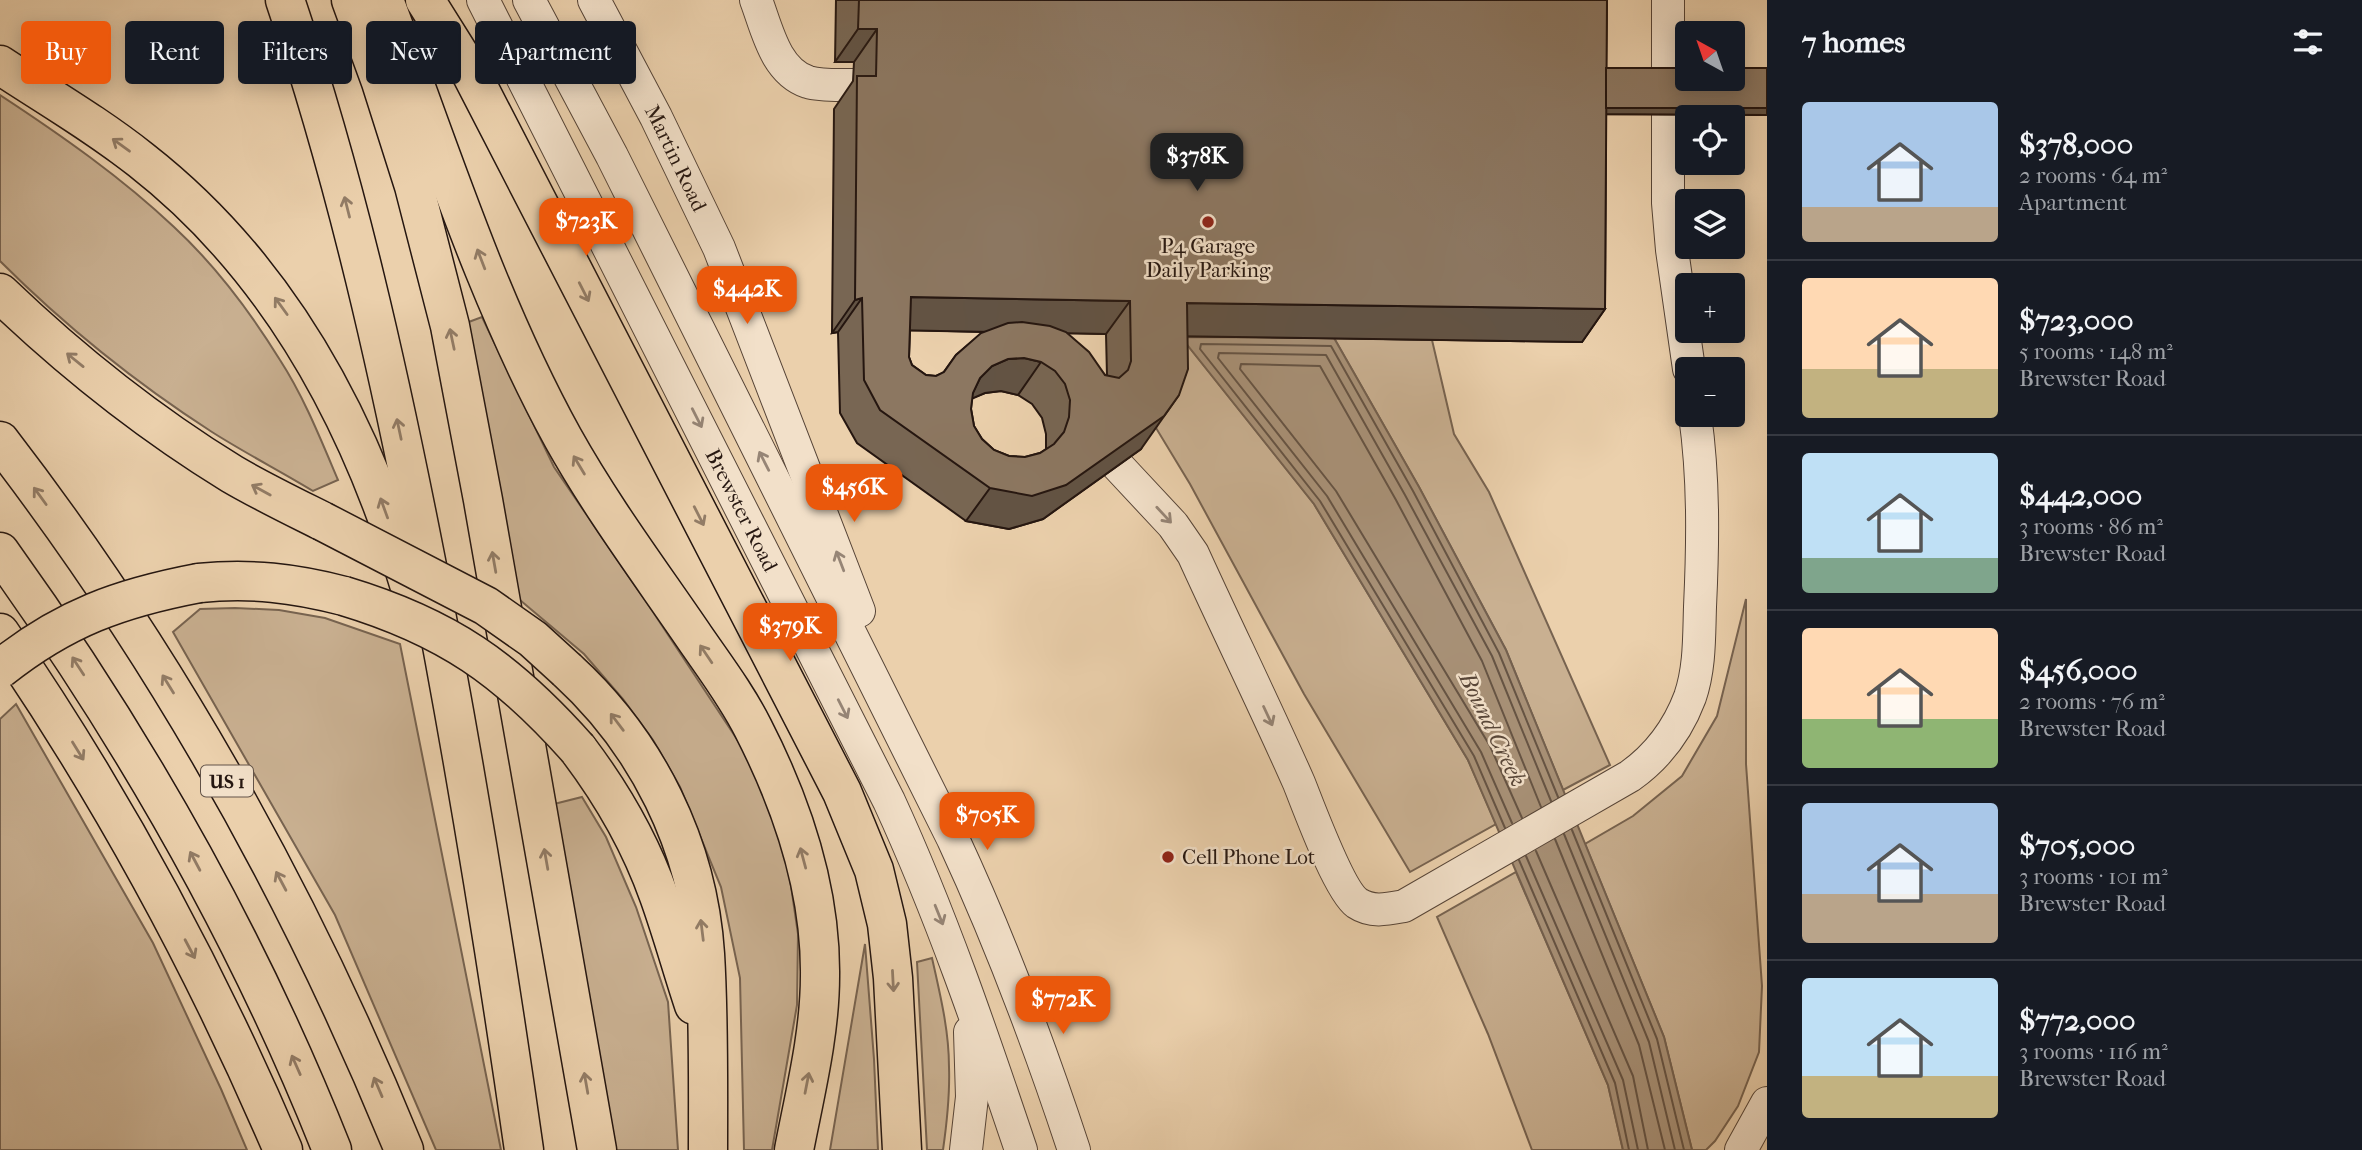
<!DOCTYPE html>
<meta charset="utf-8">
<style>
body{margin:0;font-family:"IM FELL French Canon",serif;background:#20242c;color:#f1f3f6;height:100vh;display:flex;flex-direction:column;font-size:26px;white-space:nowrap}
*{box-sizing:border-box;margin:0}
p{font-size:23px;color:#9ea1a6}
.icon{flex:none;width:38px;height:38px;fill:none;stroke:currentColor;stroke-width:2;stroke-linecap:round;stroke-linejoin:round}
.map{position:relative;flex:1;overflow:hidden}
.details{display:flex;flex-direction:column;background:#171b24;width:595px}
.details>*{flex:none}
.guide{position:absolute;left:21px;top:21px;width:665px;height:63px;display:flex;gap:14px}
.needle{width:46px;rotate:320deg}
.tools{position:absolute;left:1675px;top:21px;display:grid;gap:14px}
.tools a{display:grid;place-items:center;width:70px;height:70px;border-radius:7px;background:#171b24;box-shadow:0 4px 18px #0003;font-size:35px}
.price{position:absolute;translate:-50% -60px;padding:0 16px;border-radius:14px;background:#ea580c;color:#fff;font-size:23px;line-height:46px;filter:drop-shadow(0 2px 4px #0008)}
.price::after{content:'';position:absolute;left:50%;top:42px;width:21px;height:16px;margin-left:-10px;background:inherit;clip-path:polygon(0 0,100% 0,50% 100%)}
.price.current{background:#222;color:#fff}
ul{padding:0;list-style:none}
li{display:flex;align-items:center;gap:21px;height:175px;padding:0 35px}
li+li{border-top:2px solid #363941}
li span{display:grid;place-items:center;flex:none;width:196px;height:140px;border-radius:7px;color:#555}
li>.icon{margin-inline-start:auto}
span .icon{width:84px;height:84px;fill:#fffc;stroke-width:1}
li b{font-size:30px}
h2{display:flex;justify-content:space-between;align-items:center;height:84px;padding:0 35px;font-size:30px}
.chip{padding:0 24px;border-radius:7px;background:#171b24;box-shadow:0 4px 18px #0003;font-size:24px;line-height:63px}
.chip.current{background:#ea580c;color:#fff}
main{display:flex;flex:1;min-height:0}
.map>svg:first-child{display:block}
.green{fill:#c9b091;stroke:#776350;stroke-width:2}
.water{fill:#a89177;stroke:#74604e;stroke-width:2}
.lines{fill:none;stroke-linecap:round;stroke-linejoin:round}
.shore{stroke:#665444;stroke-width:2}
.minor-casing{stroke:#564437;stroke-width:34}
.highway-casing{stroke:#251610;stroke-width:41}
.minor{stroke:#f2e0c9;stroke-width:32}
.highway{stroke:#ebd0ac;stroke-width:38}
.highway-bridge-casing{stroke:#251610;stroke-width:41;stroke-linecap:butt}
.highway-bridge{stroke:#ebd0ac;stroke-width:38}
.wall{fill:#786653;stroke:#251610;stroke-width:2;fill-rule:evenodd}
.shaded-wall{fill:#625344;stroke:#251610;stroke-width:2}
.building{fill:#8c7761;stroke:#251610;stroke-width:2;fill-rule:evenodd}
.oneway{stroke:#927c66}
.oneway2{stroke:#968576}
.poi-dot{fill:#8f2418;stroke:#f2e0c9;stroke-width:2.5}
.labels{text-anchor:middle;stroke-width:5;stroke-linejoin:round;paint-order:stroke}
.shield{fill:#f2e0c9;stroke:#625348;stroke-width:2}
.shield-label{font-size:19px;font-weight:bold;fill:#251610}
.street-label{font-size:21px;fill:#251610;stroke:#f2e0c9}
.poi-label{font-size:21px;fill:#251610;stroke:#f2e0c9}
.water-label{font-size:23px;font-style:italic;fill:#594739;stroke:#f2e0c9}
</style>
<main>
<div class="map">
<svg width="1767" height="1150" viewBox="0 0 1767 1150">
<rect width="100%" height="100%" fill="#ebd0ac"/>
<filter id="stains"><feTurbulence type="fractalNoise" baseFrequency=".00286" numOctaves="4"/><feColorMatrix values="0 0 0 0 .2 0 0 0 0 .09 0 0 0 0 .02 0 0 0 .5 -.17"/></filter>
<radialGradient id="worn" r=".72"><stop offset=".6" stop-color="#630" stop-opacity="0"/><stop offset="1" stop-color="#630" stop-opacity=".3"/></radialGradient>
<g class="green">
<path d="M0 95C61 135 121 177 174 227 215 265 251 313 280 360 304 397 321 440 338 480L313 491C280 471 245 453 212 432 136 383 64 325 0 261Z"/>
<polygon points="482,317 554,467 653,612 752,762 783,831 798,934 797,1005 772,1150 744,1150 740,978 721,887 680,787 653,740 623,699 584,654 514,595 466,323"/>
<polygon points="1181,337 1314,504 1468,760 1496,824 1410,872 1304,694 1190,484 1156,428 1165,402"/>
<polygon points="1334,338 1432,340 1454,434 1489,492 1610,765 1563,790 1506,650 1419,487"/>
<polygon points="1746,599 1746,764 1762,986 1759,1052 1738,1106 1715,1141 1706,1150 1692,1150 1664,1037 1585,844 1633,816 1682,776 1717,716"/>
<polygon points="235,608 279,610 325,618 400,644 501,1150 436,1150 335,915 173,632 200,609"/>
<polygon points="16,704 153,943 221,1089 247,1150 0,1150 0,719"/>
<polygon points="582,797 606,837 636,907 668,1002 678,1150 616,1150 554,804"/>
<polygon points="1516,872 1608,1085 1623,1150 1532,1150 1488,1034 1437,917"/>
<polygon points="865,944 874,1059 878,1150 830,1150"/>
<path d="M932 958C940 994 949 1030 949 1067 950 1095 947 1122 943 1150H927L917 962Z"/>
</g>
<polygon class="water" points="1181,337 1334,338 1419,487 1506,650 1664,1037 1692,1150 1623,1150 1608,1085 1468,760 1314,504"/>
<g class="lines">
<g class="shore">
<polyline points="1522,818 1490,746 1336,491 1240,369 1241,364 1320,366 1396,500 1482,661 1541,807"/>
<polyline points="1512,823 1481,752 1327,496 1218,358 1219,353 1326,355 1405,495 1492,656 1551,801"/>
<polyline points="1505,828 1474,756 1320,501 1200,349 1201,344 1331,346 1413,491 1499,653 1558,797"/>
<polyline points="1572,830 1657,1039 1684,1150"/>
<polyline points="1564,834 1649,1042 1675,1150"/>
<polyline points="1555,839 1639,1045 1665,1150"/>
<polyline points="1536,851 1633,1076 1648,1150"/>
<polyline points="1526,856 1623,1080 1638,1150"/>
<polyline points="1519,860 1615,1083 1629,1150"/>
</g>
<g class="minor-casing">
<g id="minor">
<path id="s1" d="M483 0 889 801C941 914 981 1031 1021 1150"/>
<path d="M529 0 612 156 953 839C1000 940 1039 1044 1074 1150"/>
<path id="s2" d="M594 0 656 117 719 248 859 611"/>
<path d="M756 0C767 29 775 71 808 82 821 86 839 85 853 85"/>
<polyline points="1668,0 1668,203 1672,250 1689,369"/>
<path d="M1117 465 1173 525 1193 554C1228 631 1265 706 1299 783 1309 808 1339 890 1357 903 1372 913 1388 909 1404 906L1630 776C1658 756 1678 729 1690 697 1700 668 1699 636 1700 607 1703 542 1704 479 1695 415"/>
<polyline points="966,1150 972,1097 970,1032"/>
<polyline points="1741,1150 1767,1103"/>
</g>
</g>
<g class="highway-casing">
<g id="highway">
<path d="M285 0C347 183 389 372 426 561 464 757 496 953 524 1150"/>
<polyline points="351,0 381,82 414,186 450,326 483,500 597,1150"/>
<path d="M384 0C439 147 487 300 563 438 602 508 650 572 695 638 715 667 737 696 753 728 792 804 821 890 820 976 820 1034 805 1093 794 1150"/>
<polyline points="425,0 472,75 842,792 874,870 887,924 893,978 902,1150"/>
<path d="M0 65C47 96 97 125 141 160 278 267 360 420 409 584"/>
<path d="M0 293C71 361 149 423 232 474 261 491 292 506 322 521"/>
<path d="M0 441C167 658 301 897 404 1150"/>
<path d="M0 552C133 737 248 938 332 1150"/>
<path d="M199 583C251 578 294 583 344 596"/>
<path d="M0 633C112 796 205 968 283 1150"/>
<path d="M567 670C647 743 698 845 705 954 709 1019 708 1085 708 1150"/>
<path d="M578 749C612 794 640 842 659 896 672 932 682 969 694 1005"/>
</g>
</g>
<use href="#minor" class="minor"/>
<use href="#highway" class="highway"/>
<g class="highway-bridge-casing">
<g id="highway-bridge">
<polyline points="322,521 486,606 533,639 567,670"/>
<path d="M344 596C447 627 507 669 578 749"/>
<path d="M0 669C64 618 120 598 199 583"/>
</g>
</g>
<use href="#highway-bridge" class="highway-bridge"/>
</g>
<path class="wall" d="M836 0H1607L1606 68H1767V115L1606 114 1605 309 1582 342 1187 336 1141 449 1043 519 1009 529 966 521 857 443 840 413 838 332 832 333 834 109 853 81 854 62H835ZM910 330 984 332 956 355 943 373 936 376 926 375 912 365 909 357ZM1067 333 1106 334 1107 376 1105 375ZM1001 391 1018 395 1032 404 1042 418 1046 434V449L1040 453 1025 457 1009 456 994 450 982 439 974 426 971 409 972 398 985 393Z"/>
<g class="shaded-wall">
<polygon points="858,29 877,29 854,62 835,62"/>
<polygon points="1588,108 1767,108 1767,115 1583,114"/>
<polygon points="911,297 1130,301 1106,334 888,330"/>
<polygon points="862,298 838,332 832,333 855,300"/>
<polygon points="1187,303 1605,309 1582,342 1164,336"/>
<polygon points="1024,358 1041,362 1018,395 1001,391 985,393 969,400 980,378 992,366 1008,359"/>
<polygon points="1179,395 1141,449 1043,519 1009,529 966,521 990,488"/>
</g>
<g class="building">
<path d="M859 0H1607L1605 309 1187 303 1188 369 1179 395 1164 416 1066 485 1032 496 990 488 880 410 864 380 862 298 855 300 857 76H876L877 29H858ZM911 297 1130 301 1131 361 1128 370 1119 378 1105 375 1089 352 1066 332 1050 326 1022 322 1008 323 981 333 956 355 944 372 936 376 926 375 912 365 909 357ZM1024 358 1041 362 1055 371 1065 384 1070 400 1069 417 1064 432 1054 444 1040 453 1025 457 1009 456 994 450 982 439 974 426 971 409 973 393 980 378 992 366 1008 359Z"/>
<polygon points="1606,68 1687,68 1687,79 1732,79 1732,68 1767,68 1767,108 1606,108"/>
</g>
<defs><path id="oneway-shaft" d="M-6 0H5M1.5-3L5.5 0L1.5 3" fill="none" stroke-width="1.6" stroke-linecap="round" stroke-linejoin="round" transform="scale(1.75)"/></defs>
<g class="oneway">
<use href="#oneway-shaft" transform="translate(121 145) rotate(-144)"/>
<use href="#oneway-shaft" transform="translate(347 207) rotate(-104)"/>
<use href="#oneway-shaft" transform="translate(481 259) rotate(-111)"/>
<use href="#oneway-shaft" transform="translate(584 292) rotate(63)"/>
<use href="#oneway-shaft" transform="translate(281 306) rotate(-126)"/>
<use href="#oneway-shaft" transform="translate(452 339) rotate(-102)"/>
<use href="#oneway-shaft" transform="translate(75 360) rotate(-141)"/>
<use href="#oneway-shaft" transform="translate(399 429) rotate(-102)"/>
<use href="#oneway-shaft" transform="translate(579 465) rotate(-121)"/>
<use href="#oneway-shaft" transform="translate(261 490) rotate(-151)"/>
<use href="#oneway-shaft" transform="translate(40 496) rotate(-126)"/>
<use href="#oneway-shaft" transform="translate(384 508) rotate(-110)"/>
<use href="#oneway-shaft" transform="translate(699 516) rotate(63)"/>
<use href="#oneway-shaft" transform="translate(494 562) rotate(-100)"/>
<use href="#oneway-shaft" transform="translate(706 654) rotate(-124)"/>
<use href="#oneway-shaft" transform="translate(78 666) rotate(-123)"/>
<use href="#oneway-shaft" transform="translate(168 684) rotate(-122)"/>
<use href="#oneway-shaft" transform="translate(617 722) rotate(-127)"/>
<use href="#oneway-shaft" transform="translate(78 751) rotate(58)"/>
<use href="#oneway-shaft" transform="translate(803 858) rotate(-105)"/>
<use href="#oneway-shaft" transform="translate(546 859) rotate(-100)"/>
<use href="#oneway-shaft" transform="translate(195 861) rotate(-118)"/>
<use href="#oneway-shaft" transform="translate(281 881) rotate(-118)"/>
<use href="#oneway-shaft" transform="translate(702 930) rotate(-97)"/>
<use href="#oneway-shaft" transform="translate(190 949) rotate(62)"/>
<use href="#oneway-shaft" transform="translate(893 981) rotate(87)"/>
<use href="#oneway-shaft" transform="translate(296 1065) rotate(-114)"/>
<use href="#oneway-shaft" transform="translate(586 1083) rotate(-100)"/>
<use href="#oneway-shaft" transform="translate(807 1083) rotate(-79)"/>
<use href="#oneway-shaft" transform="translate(378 1087) rotate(-113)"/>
</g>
<g class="oneway2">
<use href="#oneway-shaft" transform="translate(697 418) rotate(63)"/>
<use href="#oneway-shaft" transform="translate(764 461) rotate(-117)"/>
<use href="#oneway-shaft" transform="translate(1164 515) rotate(47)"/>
<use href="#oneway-shaft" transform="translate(840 561) rotate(-111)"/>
<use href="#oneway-shaft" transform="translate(843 709) rotate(63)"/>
<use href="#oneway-shaft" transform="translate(1268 716) rotate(65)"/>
<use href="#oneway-shaft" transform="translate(939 915) rotate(68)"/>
</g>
<g class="poi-dot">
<circle cx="1208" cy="222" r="7"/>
<circle cx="1168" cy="857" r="7"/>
</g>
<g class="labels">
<rect class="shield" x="201" y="765.5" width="52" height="31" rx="5"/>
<g class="shield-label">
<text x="227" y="788">US 1</text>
</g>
<g class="street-label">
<text dy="7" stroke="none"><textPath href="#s2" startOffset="178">Martin Road</textPath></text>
<text dy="7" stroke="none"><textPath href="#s1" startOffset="572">Brewster Road</textPath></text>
</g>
<g class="poi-label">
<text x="1208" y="253">P4 Garage<tspan x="1208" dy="24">Daily Parking</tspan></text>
<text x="1182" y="864" text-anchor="start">Cell Phone Lot</text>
</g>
<g class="water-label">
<text transform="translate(1493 729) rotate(64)" y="8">Bound Creek</text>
</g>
</g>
<rect width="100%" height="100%" filter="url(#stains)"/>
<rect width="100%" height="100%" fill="url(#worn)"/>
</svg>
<div class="tools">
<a><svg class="needle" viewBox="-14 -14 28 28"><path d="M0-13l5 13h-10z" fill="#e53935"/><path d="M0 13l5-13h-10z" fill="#9ea1a6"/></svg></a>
<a><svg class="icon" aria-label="locate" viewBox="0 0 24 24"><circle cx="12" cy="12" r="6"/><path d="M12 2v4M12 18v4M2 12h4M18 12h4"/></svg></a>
<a><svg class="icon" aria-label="layers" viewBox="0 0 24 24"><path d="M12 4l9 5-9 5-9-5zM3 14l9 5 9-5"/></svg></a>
<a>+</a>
<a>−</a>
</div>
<b class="price current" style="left:1197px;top:193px">$378K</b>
<b class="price" style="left:586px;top:258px">$723K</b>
<b class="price" style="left:747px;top:326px">$442K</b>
<b class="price" style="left:854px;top:524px">$456K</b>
<b class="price" style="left:790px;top:663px">$379K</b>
<b class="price" style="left:987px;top:852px">$705K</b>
<b class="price" style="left:1063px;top:1036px">$772K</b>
<div class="guide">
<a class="chip current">Buy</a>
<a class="chip">Rent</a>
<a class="chip">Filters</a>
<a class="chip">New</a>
<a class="chip">Apartment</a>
</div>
</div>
<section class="details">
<h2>7 homes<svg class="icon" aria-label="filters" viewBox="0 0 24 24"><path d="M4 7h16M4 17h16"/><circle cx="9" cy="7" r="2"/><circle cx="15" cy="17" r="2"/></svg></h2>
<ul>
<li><span style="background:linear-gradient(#a9c7e8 75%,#b9a48a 0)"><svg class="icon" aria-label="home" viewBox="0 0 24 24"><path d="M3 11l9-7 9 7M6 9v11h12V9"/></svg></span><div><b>$378,000</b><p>2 rooms · 64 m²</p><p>Apartment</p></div></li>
<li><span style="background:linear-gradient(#ffd9b3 65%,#c2b280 0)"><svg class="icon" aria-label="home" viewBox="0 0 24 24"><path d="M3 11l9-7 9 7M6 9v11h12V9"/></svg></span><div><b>$723,000</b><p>5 rooms · 148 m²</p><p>Brewster Road</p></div></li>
<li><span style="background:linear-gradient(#bfe0f5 75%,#7fa58c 0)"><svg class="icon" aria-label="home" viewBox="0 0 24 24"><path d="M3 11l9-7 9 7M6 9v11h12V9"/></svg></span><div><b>$442,000</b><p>3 rooms · 86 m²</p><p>Brewster Road</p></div></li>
<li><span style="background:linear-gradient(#ffd9b3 65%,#8fb573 0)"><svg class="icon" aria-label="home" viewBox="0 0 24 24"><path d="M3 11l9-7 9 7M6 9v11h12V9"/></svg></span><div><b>$456,000</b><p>2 rooms · 76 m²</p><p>Brewster Road</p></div></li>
<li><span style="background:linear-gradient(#a9c7e8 65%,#b9a48a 0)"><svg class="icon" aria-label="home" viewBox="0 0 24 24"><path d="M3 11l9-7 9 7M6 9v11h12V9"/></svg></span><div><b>$705,000</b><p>3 rooms · 101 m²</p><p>Brewster Road</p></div></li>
<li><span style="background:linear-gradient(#bfe0f5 70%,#c2b280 0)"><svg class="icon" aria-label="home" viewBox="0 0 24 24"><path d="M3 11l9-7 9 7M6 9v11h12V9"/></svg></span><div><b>$772,000</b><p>3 rooms · 116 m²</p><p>Brewster Road</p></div></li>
</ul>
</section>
</main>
